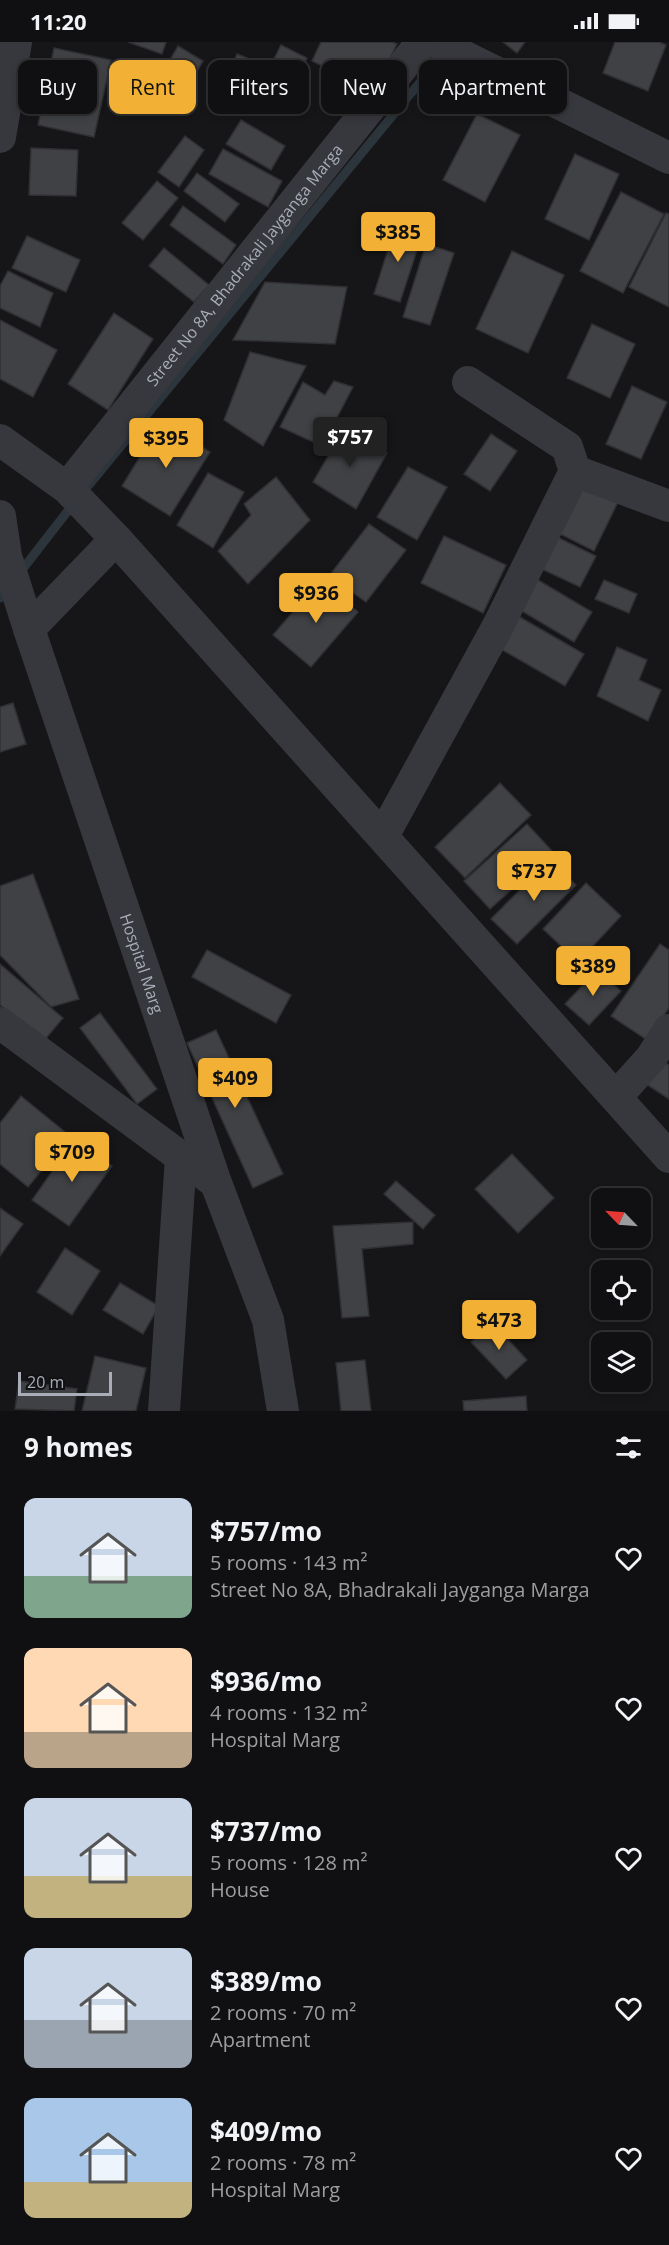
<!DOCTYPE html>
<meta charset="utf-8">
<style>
body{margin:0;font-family:"Open Sans",sans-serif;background:#19191b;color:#f1f3f6;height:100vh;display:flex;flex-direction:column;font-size:22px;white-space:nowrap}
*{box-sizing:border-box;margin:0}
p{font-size:20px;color:#9c9d9f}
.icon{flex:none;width:33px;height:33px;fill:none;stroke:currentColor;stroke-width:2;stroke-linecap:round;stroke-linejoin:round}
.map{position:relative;height:1369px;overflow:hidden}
.panel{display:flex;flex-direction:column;background:#101012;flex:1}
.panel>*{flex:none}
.banner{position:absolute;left:18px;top:18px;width:633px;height:54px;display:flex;gap:12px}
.needle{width:39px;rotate:295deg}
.buttons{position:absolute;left:591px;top:1146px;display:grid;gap:12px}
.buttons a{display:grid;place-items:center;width:60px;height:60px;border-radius:12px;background:#101012;box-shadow:0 3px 9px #0003,0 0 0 2px #303032;font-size:30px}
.scale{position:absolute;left:18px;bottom:15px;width:94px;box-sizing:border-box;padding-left:6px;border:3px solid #a8adb8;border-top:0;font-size:16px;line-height:21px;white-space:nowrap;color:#a8adb8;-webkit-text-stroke:4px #111113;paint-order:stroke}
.price{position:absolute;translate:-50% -51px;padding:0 14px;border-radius:6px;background:#f2b134;color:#111;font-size:20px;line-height:39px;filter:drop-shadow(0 2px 3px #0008)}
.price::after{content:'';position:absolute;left:50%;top:36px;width:18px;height:14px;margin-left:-9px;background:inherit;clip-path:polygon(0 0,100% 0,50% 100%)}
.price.current{background:#222;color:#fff}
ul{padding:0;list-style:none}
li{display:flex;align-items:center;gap:18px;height:150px;padding:0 24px}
li span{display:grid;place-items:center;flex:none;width:168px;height:120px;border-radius:12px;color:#555}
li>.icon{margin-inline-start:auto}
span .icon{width:72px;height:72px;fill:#fffc;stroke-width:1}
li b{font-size:26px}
h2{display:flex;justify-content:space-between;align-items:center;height:72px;padding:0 24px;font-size:26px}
.chip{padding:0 21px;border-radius:12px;background:#101012;box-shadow:0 3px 9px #0003,0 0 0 2px #303032;font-size:21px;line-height:54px}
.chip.current{background:#f2b134;color:#111}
.status{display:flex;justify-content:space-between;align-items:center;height:42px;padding:0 30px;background:#101012;direction:ltr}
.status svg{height:16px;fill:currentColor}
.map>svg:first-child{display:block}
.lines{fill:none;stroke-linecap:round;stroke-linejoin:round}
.stream{stroke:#2c353c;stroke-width:9}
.building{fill:#404145;stroke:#303034;stroke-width:1.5}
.minor{stroke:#37383d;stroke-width:32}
.labels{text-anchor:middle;stroke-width:4.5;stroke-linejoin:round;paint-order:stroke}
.street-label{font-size:16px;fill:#a8adb8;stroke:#111113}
</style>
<div class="status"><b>11:20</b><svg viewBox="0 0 49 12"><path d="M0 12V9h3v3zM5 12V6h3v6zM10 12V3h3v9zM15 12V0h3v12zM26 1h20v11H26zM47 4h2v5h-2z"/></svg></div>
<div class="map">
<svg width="669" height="1369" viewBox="0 0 669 1369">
<rect width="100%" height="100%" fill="#161618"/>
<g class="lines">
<g class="stream">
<polyline points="89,443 444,11"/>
<polyline points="18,533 74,461"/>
<polyline points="0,556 9,544"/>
</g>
</g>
<g class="building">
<polygon points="128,0 166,0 162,12"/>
<polygon points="321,0 392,0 397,2 374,49 312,19"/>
<polygon points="503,0 525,0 517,11"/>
<polygon points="615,0 659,0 666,3 648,49 603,31"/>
<polygon points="281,3 307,16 285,61 259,47"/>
<polygon points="178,4 203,19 192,38 167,23"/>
<polygon points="54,6 111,18 94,95 38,83"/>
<polygon points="237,12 262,22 244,67 219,57"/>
<polygon points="477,72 520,93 485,160 443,138"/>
<polygon points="241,78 285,104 271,128 226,102"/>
<polygon points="185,94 204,108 179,145 158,130"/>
<polygon points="31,106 78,108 76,154 29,153"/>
<polygon points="223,107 282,139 268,165 209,132"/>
<polygon points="575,112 619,132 589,198 545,177"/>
<polygon points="197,131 239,162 225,180 184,149"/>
<polygon points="157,139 178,156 143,198 122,181"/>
<polygon points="621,150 664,172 623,251 580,229"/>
<polygon points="183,164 236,203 223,222 170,183"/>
<polygon points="666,171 669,172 669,265 629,245"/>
<polygon points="396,182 423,190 400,260 374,252"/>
<polygon points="27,194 80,218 66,250 12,226"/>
<polygon points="426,202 454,211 430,283 403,275"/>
<polygon points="164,206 209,243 194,260 149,224"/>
<polygon points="512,209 564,233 528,311 476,287"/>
<polygon points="8,229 53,251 40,285 0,266 0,244"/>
<polygon points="265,240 347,245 335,302 233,298"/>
<polygon points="114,271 153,297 108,368 68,342"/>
<polygon points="0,278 57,308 33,355 0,337"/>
<polygon points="592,282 635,302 610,356 567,336"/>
<polygon points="250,310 306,324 263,404 224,378"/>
<polygon points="334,339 353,345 322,404 280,385 303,340 325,353"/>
<polygon points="632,344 667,360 641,417 606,402"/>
<polygon points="161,380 210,410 170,474 122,444"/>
<polygon points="344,387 387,411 356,467 313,440"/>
<polygon points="491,392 517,409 490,449 464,432"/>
<polygon points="408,425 447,445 417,498 377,475"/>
<polygon points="208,431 244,450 213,506 177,483"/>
<polygon points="276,435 310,478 248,542 218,509 251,473 244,462"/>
<polygon points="578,435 620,456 594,509 552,488"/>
<polygon points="369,482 406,508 366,560 329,534"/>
<polygon points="549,491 596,514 580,545 533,523"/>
<polygon points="444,494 506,523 483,571 421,541"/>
<polygon points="533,535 592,570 574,600 515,565"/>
<polygon points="320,538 358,570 311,625 273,593"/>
<polygon points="604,538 637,552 629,571 595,557"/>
<polygon points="518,574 584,612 565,644 499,606"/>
<polygon points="617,605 647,618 639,638 661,648 648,679 597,654"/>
<polygon points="13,661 26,702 0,710 0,665"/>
<polygon points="500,741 531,773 465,836 435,805"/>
<polygon points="527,782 553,810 490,867 464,839"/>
<polygon points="550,817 576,843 517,902 491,877"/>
<polygon points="33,832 79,957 51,965 0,913 0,844"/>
<polygon points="586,841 621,874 578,920 543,887"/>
<polygon points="660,902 669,908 669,966 647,998 611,974"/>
<polygon points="207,908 291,953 276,981 192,935"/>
<polygon points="0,922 63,976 43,1000 0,963"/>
<polygon points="597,928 621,949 589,983 565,962"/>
<polygon points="100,971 157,1047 137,1062 80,986"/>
<polygon points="216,988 283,1132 253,1146 187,1001"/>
<polygon points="659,1017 669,1023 669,1057 643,1040"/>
<polygon points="21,1054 70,1094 28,1145 0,1122 0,1081"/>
<polygon points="74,1098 112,1124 69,1184 32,1158"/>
<polygon points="512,1112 554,1156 518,1191 475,1147"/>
<polygon points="396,1139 435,1173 423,1187 384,1152"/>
<polygon points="0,1166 23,1182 0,1214"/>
<polygon points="413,1180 413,1202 362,1207 369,1274 342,1276 333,1184"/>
<polygon points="65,1206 100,1229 72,1273 37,1250"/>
<polygon points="120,1241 159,1264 143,1292 103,1268"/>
<polygon points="492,1280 527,1318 506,1337 471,1300"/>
<polygon points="95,1314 146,1326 136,1369 82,1369"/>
<polygon points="365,1318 371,1369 341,1369 336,1321"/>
<polygon points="19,1339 77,1347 74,1369 15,1367"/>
<polygon points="526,1354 527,1369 464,1369 463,1359"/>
</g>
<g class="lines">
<g class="minor">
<polyline points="435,0 669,116"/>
<polyline points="0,95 16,0"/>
<polyline points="0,398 67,446 116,497 669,1115"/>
<polyline points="575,429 669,464"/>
<path id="s1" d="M67 446 422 0"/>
<path id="s2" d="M0 474 6 514 29 587 216 1141 268 1278 283 1369"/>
<polyline points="29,587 116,497"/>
<polyline points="383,794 498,584 575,429 567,405 468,340"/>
<polyline points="0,981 216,1141"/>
<polyline points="616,1055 651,1016 669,988"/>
<polyline points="164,1369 181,1115"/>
</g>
</g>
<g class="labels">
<g class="street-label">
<text dy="6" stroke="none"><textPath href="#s1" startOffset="285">Street No 8A, Bhadrakali Jayganga Marga</textPath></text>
<text dy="6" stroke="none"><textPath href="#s2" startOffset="470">Hospital Marg</textPath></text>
</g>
</g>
</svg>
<div class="buttons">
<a><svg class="needle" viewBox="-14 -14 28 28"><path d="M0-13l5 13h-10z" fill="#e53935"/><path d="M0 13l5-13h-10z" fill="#9c9d9f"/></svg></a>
<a><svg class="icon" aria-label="locate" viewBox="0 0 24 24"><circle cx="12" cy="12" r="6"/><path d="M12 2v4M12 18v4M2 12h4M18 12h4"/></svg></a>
<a><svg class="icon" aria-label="layers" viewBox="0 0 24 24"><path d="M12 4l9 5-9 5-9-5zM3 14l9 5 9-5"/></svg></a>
</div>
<div class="scale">20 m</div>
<b class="price" style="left:398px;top:221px">$385</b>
<b class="price current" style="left:350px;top:426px">$757</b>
<b class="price" style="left:166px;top:427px">$395</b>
<b class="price" style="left:316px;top:582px">$936</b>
<b class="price" style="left:534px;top:860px">$737</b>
<b class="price" style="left:593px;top:955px">$389</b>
<b class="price" style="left:235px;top:1067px">$409</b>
<b class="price" style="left:72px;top:1141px">$709</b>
<b class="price" style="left:499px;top:1309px">$473</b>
<div class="banner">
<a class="chip">Buy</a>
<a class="chip current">Rent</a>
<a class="chip">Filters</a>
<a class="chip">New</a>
<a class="chip">Apartment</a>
</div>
</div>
<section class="panel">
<h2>9 homes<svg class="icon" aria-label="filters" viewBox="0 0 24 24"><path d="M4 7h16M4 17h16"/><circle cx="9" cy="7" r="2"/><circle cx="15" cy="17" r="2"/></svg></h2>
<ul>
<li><span style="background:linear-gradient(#c9d6e8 65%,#7fa58c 0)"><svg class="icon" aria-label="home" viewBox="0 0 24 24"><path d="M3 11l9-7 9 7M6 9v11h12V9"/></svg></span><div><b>$757/mo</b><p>5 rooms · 143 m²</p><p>Street No 8A, Bhadrakali Jayganga Marga</p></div><svg class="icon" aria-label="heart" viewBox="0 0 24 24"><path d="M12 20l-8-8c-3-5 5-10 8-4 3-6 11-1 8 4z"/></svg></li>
<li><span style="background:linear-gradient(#ffd9b3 70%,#b9a48a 0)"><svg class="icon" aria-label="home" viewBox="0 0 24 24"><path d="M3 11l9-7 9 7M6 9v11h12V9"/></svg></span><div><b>$936/mo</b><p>4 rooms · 132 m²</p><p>Hospital Marg</p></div><svg class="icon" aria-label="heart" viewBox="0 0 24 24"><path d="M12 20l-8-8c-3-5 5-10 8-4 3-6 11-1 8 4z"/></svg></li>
<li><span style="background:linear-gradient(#c9d6e8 65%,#c2b280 0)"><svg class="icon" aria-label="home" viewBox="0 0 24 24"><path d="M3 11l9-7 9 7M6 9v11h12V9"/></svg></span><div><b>$737/mo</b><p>5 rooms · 128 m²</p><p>House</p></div><svg class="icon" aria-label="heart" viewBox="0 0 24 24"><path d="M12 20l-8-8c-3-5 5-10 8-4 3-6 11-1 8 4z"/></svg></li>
<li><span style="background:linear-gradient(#c9d6e8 60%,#9aa5b1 0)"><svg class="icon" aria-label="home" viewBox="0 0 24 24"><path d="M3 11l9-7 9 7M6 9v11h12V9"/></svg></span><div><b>$389/mo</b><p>2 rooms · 70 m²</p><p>Apartment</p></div><svg class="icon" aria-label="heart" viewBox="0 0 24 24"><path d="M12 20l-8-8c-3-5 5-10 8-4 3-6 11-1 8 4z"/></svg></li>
<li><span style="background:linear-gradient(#a9c7e8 70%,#c2b280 0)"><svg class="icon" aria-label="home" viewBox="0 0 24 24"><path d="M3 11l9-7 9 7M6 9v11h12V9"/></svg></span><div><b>$409/mo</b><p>2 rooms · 78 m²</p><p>Hospital Marg</p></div><svg class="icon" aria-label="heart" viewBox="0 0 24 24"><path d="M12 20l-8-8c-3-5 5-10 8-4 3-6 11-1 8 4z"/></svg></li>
</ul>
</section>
